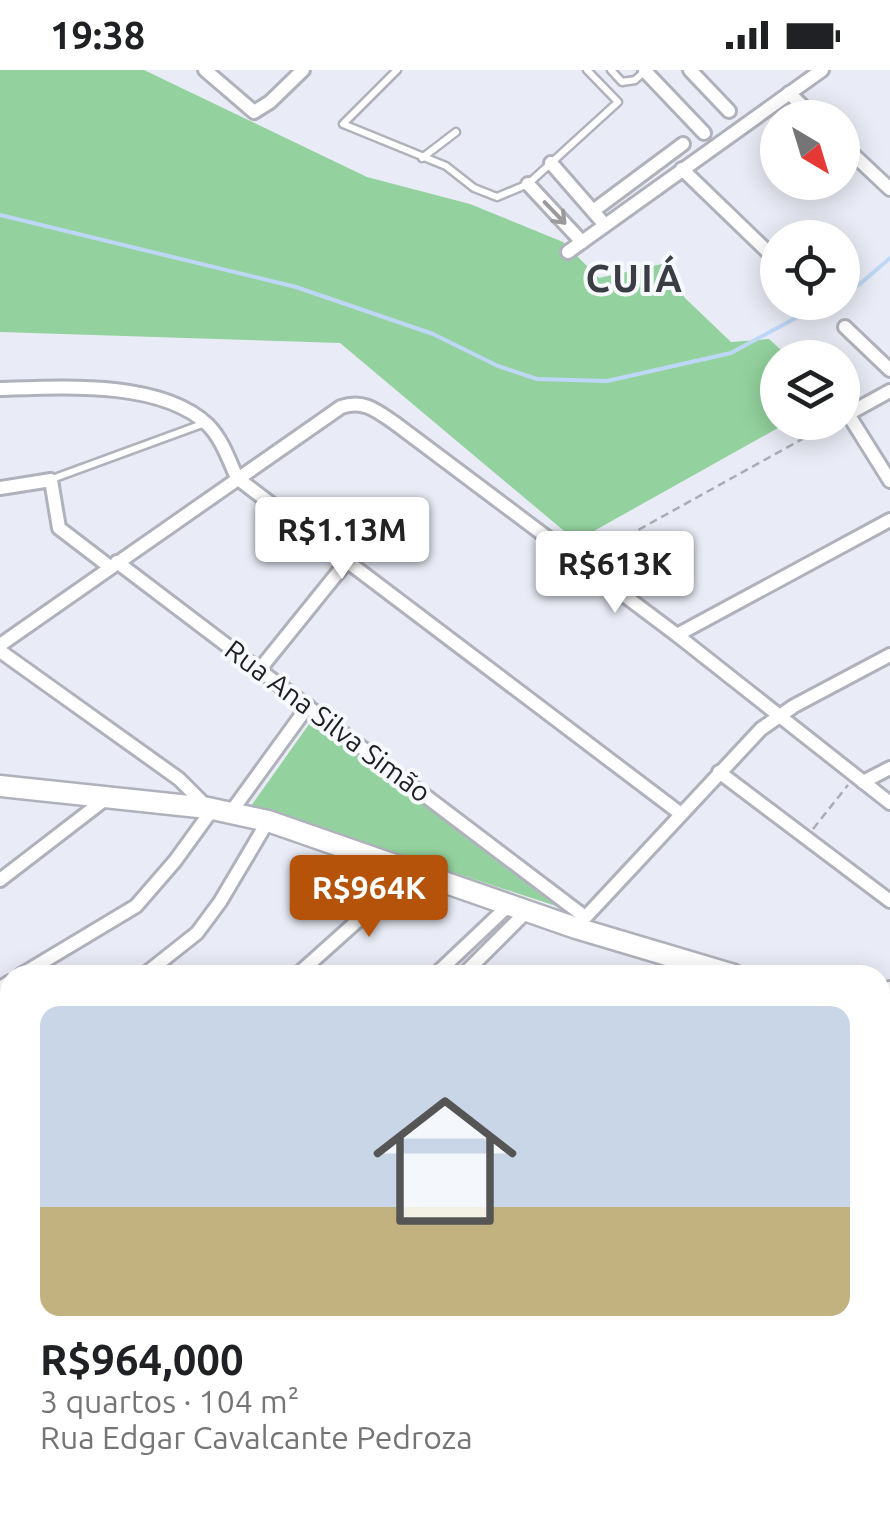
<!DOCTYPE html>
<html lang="pt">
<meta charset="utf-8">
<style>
body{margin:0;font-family:Ubuntu,sans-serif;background:#f2f2f2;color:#202124;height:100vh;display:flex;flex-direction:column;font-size:38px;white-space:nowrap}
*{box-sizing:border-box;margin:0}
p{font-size:32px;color:#757577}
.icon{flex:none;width:55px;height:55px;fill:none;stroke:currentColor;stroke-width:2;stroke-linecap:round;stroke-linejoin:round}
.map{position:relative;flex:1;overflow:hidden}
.details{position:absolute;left:0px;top:895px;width:890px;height:550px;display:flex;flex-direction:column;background:#fff;border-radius:30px 30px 0 0;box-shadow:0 5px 25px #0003}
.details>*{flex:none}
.needle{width:65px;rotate:142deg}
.fabs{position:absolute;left:760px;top:30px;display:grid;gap:20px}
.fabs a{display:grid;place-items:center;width:100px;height:100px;border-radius:50%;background:#fff;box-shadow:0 5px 25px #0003;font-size:50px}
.price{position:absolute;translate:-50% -85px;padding:0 22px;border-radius:10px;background:#fff;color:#222;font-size:32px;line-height:65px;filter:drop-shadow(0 2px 5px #0008)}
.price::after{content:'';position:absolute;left:50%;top:60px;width:30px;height:22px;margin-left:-15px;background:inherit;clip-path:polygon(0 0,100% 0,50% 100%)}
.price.current{background:#b45309;color:#fff}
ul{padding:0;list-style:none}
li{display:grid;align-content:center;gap:20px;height:530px;padding:0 40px}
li+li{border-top:2px solid #e0e0e0}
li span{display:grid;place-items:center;height:310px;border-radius:20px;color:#555}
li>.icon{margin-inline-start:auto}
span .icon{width:180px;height:180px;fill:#fffc;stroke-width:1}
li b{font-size:42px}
.status{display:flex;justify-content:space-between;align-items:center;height:70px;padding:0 50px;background:#fff;direction:ltr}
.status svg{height:28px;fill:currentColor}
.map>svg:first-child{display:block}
.green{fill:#93d29e}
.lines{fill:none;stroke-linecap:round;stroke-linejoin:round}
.stream{stroke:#bfd7f6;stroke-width:4}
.lane-casing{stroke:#afb2bb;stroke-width:11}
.street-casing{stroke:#afb2bb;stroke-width:18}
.primary-casing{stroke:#afb2bb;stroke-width:25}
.path{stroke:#aaadb5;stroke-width:2.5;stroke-dasharray:8 5;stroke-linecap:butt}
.lane{stroke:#fff;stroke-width:6}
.street{stroke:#fff;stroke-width:12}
.primary{stroke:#fff;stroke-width:20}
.oneway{stroke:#9a9a9c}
.labels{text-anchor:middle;stroke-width:8;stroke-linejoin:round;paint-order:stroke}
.street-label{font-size:28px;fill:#1e1f23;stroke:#f8f9fd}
.district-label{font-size:38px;font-weight:bold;letter-spacing:2.5px;fill:#3a3d44;stroke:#f8f9fd}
</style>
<div class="status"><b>19:38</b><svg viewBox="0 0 49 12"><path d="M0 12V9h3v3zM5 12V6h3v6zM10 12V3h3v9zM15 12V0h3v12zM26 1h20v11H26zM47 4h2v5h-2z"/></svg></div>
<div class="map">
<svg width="890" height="1445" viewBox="0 0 890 1445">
<rect width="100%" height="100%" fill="#e9ecf6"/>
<g class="green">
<polygon points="0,0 144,0 367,107 470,134 563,172 599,208 662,194 685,228 731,272 769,269 789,287 778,288 778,352 787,353 576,471 340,273 0,262"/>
<polygon points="312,650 556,836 251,736"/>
<polygon points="880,1224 890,1227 890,1445 765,1445 696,1435 880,1435"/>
<polygon points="0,1329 10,1336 10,1435 658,1435 656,1445 0,1445"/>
</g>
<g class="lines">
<g class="stream">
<polyline points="0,145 296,217 433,264 498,296 537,309 607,311 731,283 825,232"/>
<polyline points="842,223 860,214 890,188"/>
<polyline points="880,1335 890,1338"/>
<polyline points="304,1445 334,1435"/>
</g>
<g class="lane-casing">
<g id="lane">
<polyline points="397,0 343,54 446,96 474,118 497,127 528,114 618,32 587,0"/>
<polyline points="611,0 622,12 635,10 645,1"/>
<polyline points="422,88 456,62"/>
<polyline points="52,409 205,353"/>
</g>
</g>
<g class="street-casing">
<g id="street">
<polyline points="205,0 254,42 270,32 303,0"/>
<polyline points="690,0 729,41"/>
<polyline points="645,1 704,63"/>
<polyline points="789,23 815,48"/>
<polyline points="842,74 890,119"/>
<polyline points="551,93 605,155"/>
<polyline points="682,99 768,182"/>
<polyline points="528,114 582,172"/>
<polyline points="593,141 683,74"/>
<polyline points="568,182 822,0"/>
<polyline points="845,257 890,300"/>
<path d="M0 319C61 317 161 310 208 355 222 369 229 390 237 408L681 744"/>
<polyline points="890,321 848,344 890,411"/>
<polyline points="0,418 51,410 59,458 110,497"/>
<polyline points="117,492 585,847"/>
<polyline points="677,565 890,450"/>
<path d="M0 575 341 337C364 329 377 341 396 354L677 565 890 733"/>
<polyline points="0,581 179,709 208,738"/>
<polyline points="260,599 348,490"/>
<polyline points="719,702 890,831"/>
<polyline points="863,712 890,698"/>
<polyline points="231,742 308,636"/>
<polyline points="0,810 108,727"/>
<polyline points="581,852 761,659 794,636 890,585"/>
<polyline points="21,905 136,836 175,791 212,740"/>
<polyline points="144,905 197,863 220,832 268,751"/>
<polyline points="297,905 412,802"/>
<polyline points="435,905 509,835"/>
<polyline points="463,905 527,841"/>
<polyline points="0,918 10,912"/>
<polyline points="880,931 890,918"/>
<polyline points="0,988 10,983"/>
<polyline points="0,1049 10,1043"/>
<polyline points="880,1059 890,1056"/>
<polyline points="880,1167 890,1165"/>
<polyline points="0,1169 10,1160"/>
<polyline points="0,1292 10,1287"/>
<polyline points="0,1301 10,1300"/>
</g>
</g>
<g class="primary-casing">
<g id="primary">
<polyline points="0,716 208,738 268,751 576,858 734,905"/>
<polyline points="880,940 890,942"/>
</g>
</g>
<g class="path">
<polyline points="593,485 833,352"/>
<polyline points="813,759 848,715"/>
</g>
<use href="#lane" class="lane"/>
<use href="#street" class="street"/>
<use href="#primary" class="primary"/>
</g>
<defs><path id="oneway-shaft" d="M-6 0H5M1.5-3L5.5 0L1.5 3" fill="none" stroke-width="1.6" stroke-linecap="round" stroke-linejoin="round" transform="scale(2.5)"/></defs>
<use class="oneway" href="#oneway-shaft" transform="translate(555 143) rotate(46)"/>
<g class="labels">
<g class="street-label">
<text transform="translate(328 651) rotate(37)" y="10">Rua Ana Silva Simão</text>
</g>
<g class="district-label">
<text x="635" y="222">CUIÁ</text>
</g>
</g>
</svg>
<div class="fabs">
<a><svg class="needle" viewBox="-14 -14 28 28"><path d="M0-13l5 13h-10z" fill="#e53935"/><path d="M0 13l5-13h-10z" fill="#757577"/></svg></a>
<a><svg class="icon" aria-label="locate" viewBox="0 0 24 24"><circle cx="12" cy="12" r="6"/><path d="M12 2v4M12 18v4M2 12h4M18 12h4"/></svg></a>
<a><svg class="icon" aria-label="layers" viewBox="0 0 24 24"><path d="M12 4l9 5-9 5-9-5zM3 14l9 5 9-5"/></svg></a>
</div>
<b class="price" style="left:342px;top:512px">R$1.13M</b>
<b class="price" style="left:615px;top:546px">R$613K</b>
<b class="price current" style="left:369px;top:870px">R$964K</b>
<section class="details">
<ul>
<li><span style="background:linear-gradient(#c9d6e8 65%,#c2b280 0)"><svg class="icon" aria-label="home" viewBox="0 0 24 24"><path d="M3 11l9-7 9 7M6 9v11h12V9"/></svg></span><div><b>R$964,000</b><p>3 quartos · 104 m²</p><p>Rua Edgar Cavalcante Pedroza</p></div></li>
</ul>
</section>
</div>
